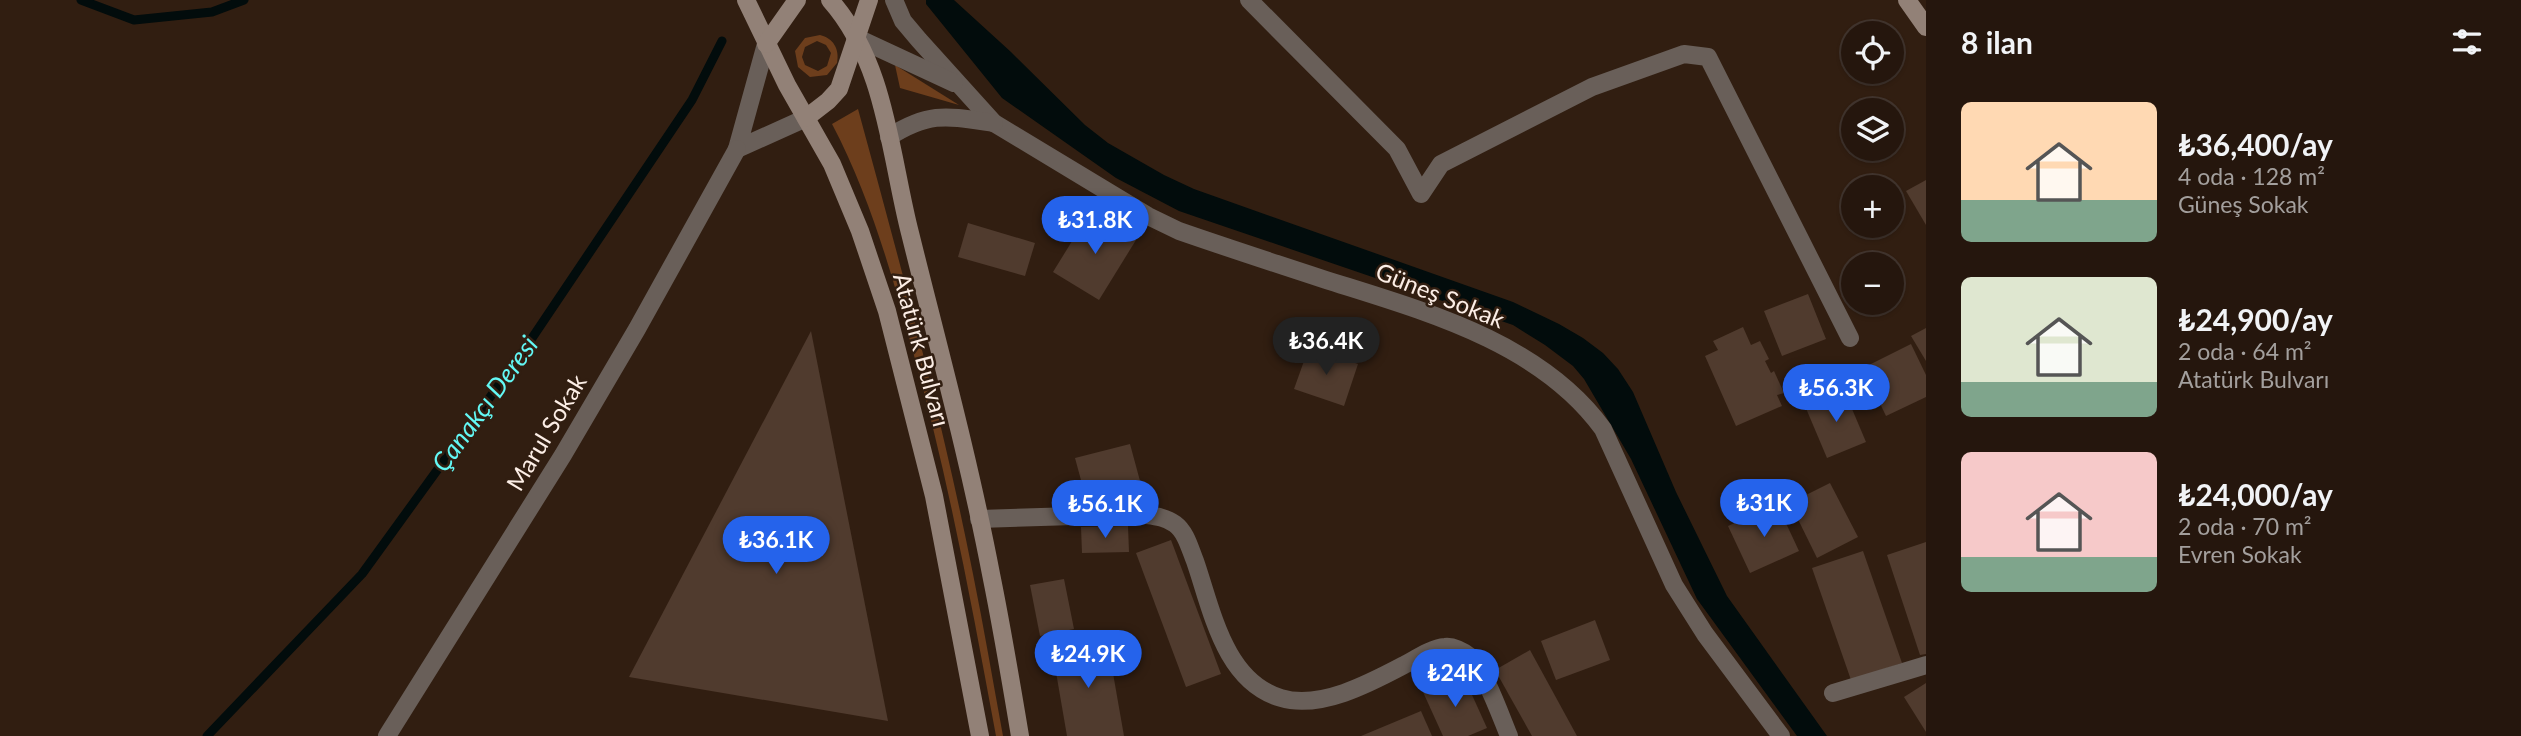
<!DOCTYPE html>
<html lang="tr">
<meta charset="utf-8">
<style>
body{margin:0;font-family:Lato,sans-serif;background:#2d1f16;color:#f1f3f6;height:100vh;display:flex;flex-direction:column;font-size:26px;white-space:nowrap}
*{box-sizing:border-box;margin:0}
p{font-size:23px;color:#a39f9d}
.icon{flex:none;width:38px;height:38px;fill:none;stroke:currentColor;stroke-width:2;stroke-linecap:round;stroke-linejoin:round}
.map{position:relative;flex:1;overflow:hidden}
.sheet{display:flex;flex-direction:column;background:#25160d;width:595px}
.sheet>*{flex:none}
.fabs{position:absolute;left:1841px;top:21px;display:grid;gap:14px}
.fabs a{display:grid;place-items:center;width:63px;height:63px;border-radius:50%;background:#25160d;box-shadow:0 2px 5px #0004,0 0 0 2px #42352e;font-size:35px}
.price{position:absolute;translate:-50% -60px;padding:0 16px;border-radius:24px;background:#2563eb;color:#fff;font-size:23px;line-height:46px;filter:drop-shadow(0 2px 4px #0008)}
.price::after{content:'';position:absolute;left:50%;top:42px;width:21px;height:16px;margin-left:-10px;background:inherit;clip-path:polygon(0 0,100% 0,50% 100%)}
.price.active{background:#222;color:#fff}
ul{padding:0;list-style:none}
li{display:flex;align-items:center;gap:21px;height:175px;padding:0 35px}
li span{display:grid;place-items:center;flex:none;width:196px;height:140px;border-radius:10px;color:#555}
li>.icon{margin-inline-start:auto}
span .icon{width:84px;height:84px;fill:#fffc;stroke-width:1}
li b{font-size:30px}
h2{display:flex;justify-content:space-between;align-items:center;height:84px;padding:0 35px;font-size:30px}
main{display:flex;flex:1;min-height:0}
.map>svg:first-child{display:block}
.green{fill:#6d3e1c;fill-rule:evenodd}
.water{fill:#020c0c}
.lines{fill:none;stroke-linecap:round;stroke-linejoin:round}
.stream{stroke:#020c0c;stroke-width:9}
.building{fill:#503b2e}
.street{stroke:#695f59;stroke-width:18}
.secondary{stroke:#928177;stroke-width:18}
.labels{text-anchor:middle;stroke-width:5;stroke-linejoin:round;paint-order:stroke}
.street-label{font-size:24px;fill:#fceee6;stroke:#311e11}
.water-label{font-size:26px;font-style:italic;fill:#63f8f5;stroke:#311e11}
</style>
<main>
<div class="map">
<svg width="1926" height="736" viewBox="0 0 1926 736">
<rect width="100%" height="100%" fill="#311e11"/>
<g class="green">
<path d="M820 35C833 38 840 49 837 63L827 75 810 77 798 67 795 51 805 38ZM817 41 826 45 831 53 827 66 818 71 805 65 802 57 805 47Z"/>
<polygon points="895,65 959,105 900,88"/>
<path d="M858 109C900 263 942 417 973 574 984 628 993 682 1003 736H996C972 606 948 476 912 348 891 271 869 194 832 124Z"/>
</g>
<polygon class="water" points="926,0 954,0 1011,52 1085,125 1108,143 1164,175 1194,189 1513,302 1559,324 1583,338 1603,353 1618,369 1633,392 1676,492 1727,596 1827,736 1797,736 1697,599 1631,459 1584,379 1573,366 1545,345 1513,325 1179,211 1116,178 1002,98 926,4"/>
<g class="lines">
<g class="stream">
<polyline points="81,0 134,20 212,12 244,0"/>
<polyline points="207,736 362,574 522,353 692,100 722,41"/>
</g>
</g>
<g class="building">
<polygon points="1926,180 1926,225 1906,191"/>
<polygon points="1090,212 1136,240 1099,300 1053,272"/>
<polygon points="968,223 1035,243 1025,276 958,257"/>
<polygon points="1808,294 1826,339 1782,356 1764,311"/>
<polygon points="1743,327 1751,345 1760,341 1769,359 1765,361 1771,373 1774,371 1784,393 1777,395 1782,406 1736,426 1705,356 1718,350 1713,341"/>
<polygon points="1926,328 1926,361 1911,336"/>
<polygon points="811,331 888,721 629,677"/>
<polygon points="1911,344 1926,375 1926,397 1886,416 1863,368"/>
<polygon points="1309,347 1358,364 1344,406 1294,389"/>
<polygon points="1844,390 1866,442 1827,458 1805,406"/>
<polygon points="1130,444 1143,492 1088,506 1075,458"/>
<polygon points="1830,483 1858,537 1817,558 1790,503"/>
<polygon points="1777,504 1799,551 1750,573 1728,526"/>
<polygon points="1128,526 1129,552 1082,553 1081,527"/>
<polygon points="1171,540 1221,674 1186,687 1136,553"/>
<polygon points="1926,542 1926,654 1920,655 1887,555"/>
<polygon points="1863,551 1902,663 1851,680 1812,568"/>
<polygon points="1064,579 1074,629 1040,636 1030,585"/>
<polygon points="1595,620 1610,660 1556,680 1541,641"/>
<polygon points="1107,639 1124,736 1067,736 1052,649"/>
<polygon points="1530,650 1577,736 1532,736 1495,670"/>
<polygon points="1463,675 1487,728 1468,736 1443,736 1423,692"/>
<polygon points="1926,683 1926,732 1904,697"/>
<polygon points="1421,711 1432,736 1361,736"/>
</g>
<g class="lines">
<g class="street">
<path d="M894 0 903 21 919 40 994 123 1148 216 1179 231C1228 248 1277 264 1326 280 1424 311 1540 342 1603 429L1674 585 1705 634 1781 736"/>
<polyline points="1249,0 1397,149 1421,194 1441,164 1592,87 1684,54 1708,57 1850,338"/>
<polyline points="855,37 954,83"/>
<polyline points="766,44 737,149 806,118"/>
<path d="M889 137C930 111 947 116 994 123"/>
<path d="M979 519 1140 514C1152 516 1164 516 1175 524 1186 532 1190 549 1195 561 1212 610 1224 681 1281 698 1321 710 1372 682 1406 664 1417 658 1432 648 1445 647 1453 646 1463 651 1469 656 1484 668 1501 717 1509 736"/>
<polyline points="1833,693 1926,665"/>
<polyline points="387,736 563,455 637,329 737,149"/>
</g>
<g class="secondary">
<polyline points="746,0 787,85 832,164 860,231 887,311 934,496 980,736"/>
<path d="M830 0C886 63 890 155 910 233 938 346 969 459 991 574 1002 628 1011 682 1020 736"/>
<polyline points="1907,0 1926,27"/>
<polyline points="766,44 797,0"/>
<polyline points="806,118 828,101 839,89 869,0"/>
</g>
</g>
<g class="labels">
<g class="street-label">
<text transform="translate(1440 296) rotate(22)" y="8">Güneş Sokak</text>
<text transform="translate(921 350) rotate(75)" y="8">Atatürk Bulvarı</text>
<text transform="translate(547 433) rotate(-59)" y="8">Marul Sokak</text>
</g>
<g class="water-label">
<text transform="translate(485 404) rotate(-54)" y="9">Çanakçı Deresi</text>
</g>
</g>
</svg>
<div class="fabs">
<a><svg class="icon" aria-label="locate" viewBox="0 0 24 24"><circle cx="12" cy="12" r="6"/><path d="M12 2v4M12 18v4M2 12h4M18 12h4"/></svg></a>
<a><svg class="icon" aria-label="layers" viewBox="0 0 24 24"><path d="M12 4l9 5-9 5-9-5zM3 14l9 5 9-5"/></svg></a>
<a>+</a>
<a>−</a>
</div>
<b class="price" style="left:1095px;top:256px">₺31.8K</b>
<b class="price active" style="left:1326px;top:377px">₺36.4K</b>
<b class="price" style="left:1836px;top:424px">₺56.3K</b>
<b class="price" style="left:1764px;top:539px">₺31K</b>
<b class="price" style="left:1105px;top:540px">₺56.1K</b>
<b class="price" style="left:776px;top:576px">₺36.1K</b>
<b class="price" style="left:1088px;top:690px">₺24.9K</b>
<b class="price" style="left:1455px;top:709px">₺24K</b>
</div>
<section class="sheet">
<h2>8 ilan<svg class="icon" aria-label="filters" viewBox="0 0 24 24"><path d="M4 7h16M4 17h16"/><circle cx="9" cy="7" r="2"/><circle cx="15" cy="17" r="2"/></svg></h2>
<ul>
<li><span style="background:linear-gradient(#ffd9b3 70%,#7fa58c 0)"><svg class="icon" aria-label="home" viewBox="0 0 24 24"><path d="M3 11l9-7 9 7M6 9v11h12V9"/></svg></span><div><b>₺36,400/ay</b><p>4 oda · 128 m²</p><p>Güneş Sokak</p></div></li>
<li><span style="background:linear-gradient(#dfe7d0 75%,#7fa58c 0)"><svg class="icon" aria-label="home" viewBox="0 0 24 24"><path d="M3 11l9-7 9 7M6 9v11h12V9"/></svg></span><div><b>₺24,900/ay</b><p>2 oda · 64 m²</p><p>Atatürk Bulvarı</p></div></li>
<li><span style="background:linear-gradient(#f6c9c9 75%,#7fa58c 0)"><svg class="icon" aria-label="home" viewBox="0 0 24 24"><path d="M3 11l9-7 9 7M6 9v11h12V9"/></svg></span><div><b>₺24,000/ay</b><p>2 oda · 70 m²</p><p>Evren Sokak</p></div></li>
</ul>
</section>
</main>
